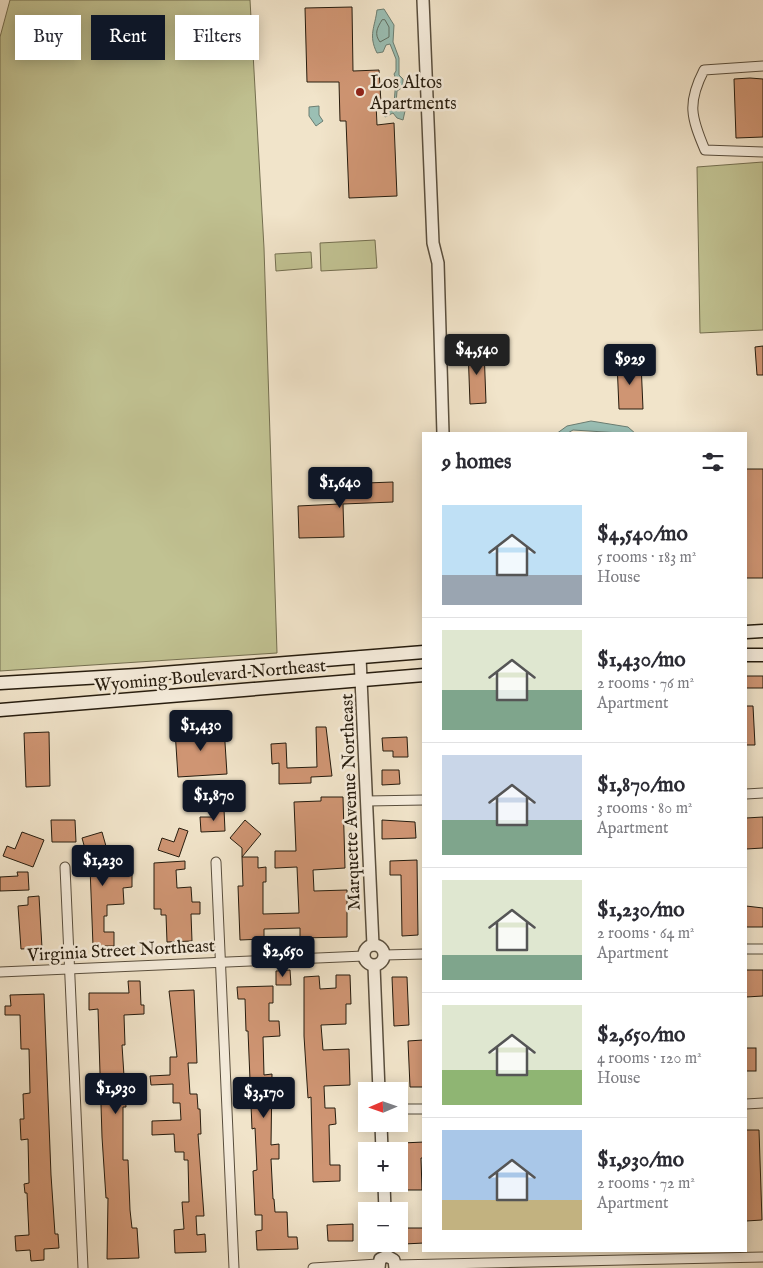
<!DOCTYPE html>
<meta charset="utf-8">
<style>
body{margin:0;font-family:"IM FELL English",serif;background:#f7f7f7;color:#2b2b33;height:100vh;display:flex;flex-direction:column;font-size:19px;white-space:nowrap}
*{box-sizing:border-box;margin:0}
p{font-size:16px;color:#7c7c81}
.icon{flex:none;width:28px;height:28px;fill:none;stroke:currentColor;stroke-width:2;stroke-linecap:round;stroke-linejoin:round}
.map{position:relative;flex:1;overflow:hidden}
.sheet{position:absolute;left:422px;top:432px;width:325px;height:820px;display:flex;flex-direction:column;background:#fff;border-radius:0px;box-shadow:0 2px 12px #0003}
.sheet>*{flex:none}
.banner{position:absolute;left:15px;top:15px;width:332px;height:45px;display:flex;gap:10px}
.needle{width:32px;rotate:268deg}
.tools{position:absolute;left:358px;top:1082px;display:grid;gap:10px}
.tools a{display:grid;place-items:center;width:50px;height:50px;border-radius:0px;background:#fff;box-shadow:0 2px 12px #0003;font-size:25px}
.price{position:absolute;translate:-50% -42px;padding:0 11px;border-radius:5px;background:#111827;color:#fff;font-size:16px;line-height:32px;filter:drop-shadow(0 1px 2px #0008)}
.price::after{content:'';position:absolute;left:50%;top:30px;width:15px;height:11px;margin-left:-8px;background:inherit;clip-path:polygon(0 0,100% 0,50% 100%)}
.price.selected{background:#222;color:#fff}
ul{padding:0;list-style:none}
li{display:flex;align-items:center;gap:15px;height:125px;padding:0 20px}
li+li{border-top:1px solid #e1e1e2}
li span{display:grid;place-items:center;flex:none;width:140px;height:100px;border-radius:0px;color:#555}
li>.icon{margin-inline-start:auto}
span .icon{width:60px;height:60px;fill:#fffc;stroke-width:1}
li b{font-size:21px}
h2{display:flex;justify-content:space-between;align-items:center;height:60px;padding:0 20px;font-size:21px}
.chip{padding:0 18px;border-radius:0px;background:#fff;box-shadow:0 2px 12px #0003;font-size:18px;line-height:45px}
.chip.selected{background:#111827;color:#fff}
.map>svg:first-child{display:block}
.green{fill:#c1c292;stroke:#746f50}
.water{fill:#9bbfb4;stroke:#6c7e72}
.lines{fill:none;stroke-linecap:round;stroke-linejoin:round}
.shore{stroke:#606e61;stroke-width:1}
.building{fill:#cf9573;stroke:#261c0e}
.minor-casing{stroke:#594e3d;stroke-width:11}
.tertiary-casing{stroke:#594e3d;stroke-width:14}
.secondary-casing{stroke:#261c0e;stroke-width:15}
.minor{stroke:#f6eddd;stroke-width:9}
.tertiary{stroke:#f6eddd;stroke-width:11}
.secondary{stroke:#f6eddd;stroke-width:12}
.poi-dot{fill:#8f2418;stroke:#f6eddd;stroke-width:2}
.labels{text-anchor:middle;stroke-width:5;stroke-linejoin:round;paint-order:stroke}
.poi-label{font-size:18px;fill:#261c0e;stroke:#f6eddd;text-anchor:start}
.street-label{font-size:18px;fill:#261c0e;stroke:#f6eddd}
</style>
<div class="map">
<svg width="763" height="1268" viewBox="0 0 763 1268">
<rect width="100%" height="100%" fill="#f1e4ca"/>
<filter id="stains"><feTurbulence type="fractalNoise" baseFrequency=".004" numOctaves="4"/><feColorMatrix values="0 0 0 0 .2 0 0 0 0 .09 0 0 0 0 .02 0 0 0 .5 -.17"/></filter>
<radialGradient id="worn" r=".72"><stop offset=".6" stop-color="#630" stop-opacity="0"/><stop offset="1" stop-color="#630" stop-opacity=".3"/></radialGradient>
<g class="green">
<polygon points="10,0 250,0 264,248 277,653 0,671 0,37"/>
<polygon points="763,162 763,330 700,333 697,167"/>
<polygon points="375,240 377,268 321,271 320,243"/>
<polygon points="311,252 312,268 276,271 275,254"/>
</g>
<g class="water">
<path d="M384 9 394 25 393 42 399 58V75L403 79V87L397 91 396 104 400 111H405L403 120 397 118 393 113 385 117 383 109 386 106 392 107 394 104 396 79 394 74 396 71V59L390 44 386 45 383 52 377 53C368 35 375 27 377 10Z"/>
<polygon points="319,106 319,115 323,121 316,126 309,116 309,107"/>
<polygon points="591,421 628,427 636,434 573,430 566,434 556,434 567,426"/>
</g>
<g class="lines">
<path class="shore" d="M385 20 389 27V37L380 42C374 34 377 28 382 20Z"/>
</g>
<g class="building">
<polygon points="352,7 353,71 379,70 381,103 376,103 377,125 394,123 397,196 349,198 346,121 340,121 339,82 307,82 305,8"/>
<polygon points="750,78 763,79 763,137 736,138 734,79"/>
<polygon points="763,346 763,375 757,375 755,347"/>
<polygon points="468,348 484,348 486,403 470,404"/>
<polygon points="617,362 641,362 643,409 619,409"/>
<rect x="746" y="469" width="17" height="109"/>
<polygon points="393,482 393,502 343,504 344,537 299,538 298,506 339,504 339,484"/>
<rect x="746" y="676" width="17" height="12"/>
<polygon points="746,706 753,706 755,745 746,745"/>
<polygon points="224,727 227,774 178,777 175,730"/>
<polygon points="316,727 326,727 332,776 311,777 311,783 279,784 279,763 272,764 271,744 286,743 287,768 317,767"/>
<polygon points="49,732 50,786 26,787 24,733"/>
<polygon points="407,737 408,757 393,757 393,751 383,751 382,738"/>
<polygon points="382,770 399,770 400,784 382,785"/>
<polygon points="321,797 343,797 345,868 313,870 314,891 347,890 347,937 300,938 300,928 264,929 264,939 240,940 238,886 243,886 242,857 258,857 258,868 266,867 266,882 263,882 263,914 299,913 297,867 275,868 275,851 296,851 294,802 321,801"/>
<polygon points="224,809 225,831 201,832 200,817 212,817 211,810"/>
<polygon points="763,817 763,848 746,849 746,818"/>
<polygon points="51,820 75,820 76,842 52,842"/>
<polygon points="245,820 261,834 242,857 242,848 230,838"/>
<polygon points="382,820 415,822 416,838 382,839"/>
<polygon points="179,828 188,831 179,857 158,850 162,838 174,842"/>
<polygon points="22,832 44,840 33,867 3,856 7,846 15,849"/>
<polygon points="102,832 113,871 124,871 124,875 132,875 132,887 123,888 124,904 107,905 107,916 104,916 104,932 114,932 114,946 93,946 90,867 82,838"/>
<polygon points="417,860 418,935 402,936 401,875 390,875 390,861"/>
<polygon points="185,861 185,869 176,870 177,888 191,887 192,902 200,902 200,914 191,914 192,941 167,942 166,915 161,915 161,909 154,909 154,863"/>
<polygon points="17,872 28,872 29,890 0,891 0,877 18,876"/>
<polygon points="39,896 42,948 21,949 18,906 28,905 28,897"/>
<polygon points="746,906 763,908 763,927 746,927"/>
<polygon points="290,970 291,985 276,985 276,971"/>
<polygon points="746,970 763,970 763,996 746,997"/>
<polygon points="336,975 350,975 351,1004 346,1004 346,1024 321,1025 323,1050 349,1049 350,1085 324,1086 325,1108 335,1108 336,1124 329,1125 330,1165 340,1165 340,1181 313,1182 311,1097 308,1098 304,1036 304,977 319,976 320,989 336,988"/>
<polygon points="392,977 407,977 409,1025 394,1026"/>
<polygon points="128,981 140,981 141,1005 144,1005 144,1014 124,1015 125,1045 122,1045 126,1107 123,1107 123,1160 128,1160 130,1210 132,1228 137,1228 139,1258 107,1259 108,1198 106,1198 102,1137 98,1009 89,1010 89,993 129,993"/>
<polygon points="273,986 273,1003 269,1003 269,1021 279,1021 280,1036 263,1037 264,1075 272,1074 271,1145 279,1144 279,1159 271,1159 273,1199 274,1199 275,1212 287,1212 288,1237 297,1237 298,1249 257,1250 256,1231 262,1230 262,1215 255,1215 253,1171 257,1170 255,1128 252,1129 248,1031 246,1031 245,999 238,999 237,987"/>
<polygon points="194,990 197,1063 188,1063 190,1094 197,1094 198,1109 200,1109 201,1134 198,1134 204,1216 196,1216 197,1235 205,1234 206,1252 175,1253 174,1230 184,1229 182,1202 189,1202 188,1160 184,1160 184,1152 175,1152 174,1134 152,1135 152,1121 181,1120 180,1103 173,1103 173,1084 151,1085 150,1076 170,1075 170,1057 177,1057 169,991"/>
<polygon points="44,994 51,1175 55,1234 58,1234 59,1248 44,1249 44,1260 31,1261 30,1250 16,1251 15,1236 29,1235 27,1193 25,1193 24,1184 29,1183 28,1139 21,1140 20,1119 24,1119 23,1094 30,1093 29,1049 21,1049 20,1015 5,1015 5,1006 11,1006 10,995"/>
<polygon points="423,1040 424,1087 410,1087 408,1041"/>
<rect x="746" y="1048" width="10" height="23"/>
<polygon points="746,1130 759,1130 762,1220 746,1221"/>
<polygon points="424,1142 424,1158 421,1158 422,1190 407,1190 405,1159 402,1159 402,1143"/>
<polygon points="353,1224 353,1241 328,1241 327,1225"/>
<polygon points="403,1228 424,1228 424,1243 404,1244"/>
</g>
<g class="lines">
<g class="minor-casing">
<g id="minor">
<path d="M763 66 704 70C687 103 691 117 705 150L763 152"/>
<polyline points="746,794 763,793"/>
<polyline points="367,801 424,800"/>
<polyline points="216,862 234,1268"/>
<polyline points="65,867 83,1268"/>
<polyline points="746,949 763,949"/>
<polyline points="384,955 424,954"/>
<polyline points="0,972 364,956"/>
<polyline points="746,1104 763,1103"/>
<polyline points="399,1109 424,1109"/>
<polyline points="396,1265 763,1257"/>
<polyline points="313,1268 378,1264"/>
</g>
</g>
<g class="tertiary-casing">
<g id="tertiary">
<polyline points="423,0 433,243 438,263 443,434"/>
<polyline points="360,657 373,945"/>
<circle cx="374" cy="955" r="10"/>
<polyline points="374,966 379,1091"/>
<polyline points="381,1124 382,1151"/>
<polyline points="384,1184 385,1211"/>
<polyline points="379,1268 380,1259 387,1256 394,1260 395,1268"/>
</g>
</g>
<g class="secondary-casing">
<g id="secondary">
<polyline points="746,632 763,631"/>
<polyline points="746,655 763,655"/>
<polyline points="0,683 137,675 424,652"/>
<polyline points="0,710 424,675"/>
</g>
</g>
<use href="#minor" class="minor"/>
<use href="#tertiary" class="tertiary"/>
<use href="#secondary" class="secondary"/>
</g>
<circle class="poi-dot" cx="360" cy="92" r="5"/>
<g class="labels">
<g class="poi-label">
<text x="370" y="88">Los Altos<tspan x="370" dy="21">Apartments</tspan></text>
</g>
<g class="street-label">
<text transform="translate(210 675) rotate(-5)" y="6">Wyoming Boulevard Northeast</text>
<text transform="translate(350 802) rotate(-92)" y="6">Marquette Avenue Northeast</text>
<text transform="translate(121 950) rotate(-3)" y="6">Virginia Street Northeast</text>
</g>
</g>
<rect width="100%" height="100%" filter="url(#stains)"/>
<rect width="100%" height="100%" fill="url(#worn)"/>
</svg>
<div class="tools">
<a><svg class="needle" viewBox="-14 -14 28 28"><path d="M0-13l5 13h-10z" fill="#e53935"/><path d="M0 13l5-13h-10z" fill="#7c7c81"/></svg></a>
<a>+</a>
<a>−</a>
</div>
<b class="price selected" style="left:477px;top:376px">$4,540</b>
<b class="price" style="left:630px;top:386px">$929</b>
<b class="price" style="left:340px;top:509px">$1,640</b>
<b class="price" style="left:201px;top:752px">$1,430</b>
<b class="price" style="left:214px;top:822px">$1,870</b>
<b class="price" style="left:103px;top:887px">$1,230</b>
<b class="price" style="left:283px;top:978px">$2,650</b>
<b class="price" style="left:116px;top:1115px">$1,930</b>
<b class="price" style="left:264px;top:1119px">$3,170</b>
<div class="banner">
<a class="chip">Buy</a>
<a class="chip selected">Rent</a>
<a class="chip">Filters</a>
</div>
<section class="sheet">
<h2>9 homes<svg class="icon" aria-label="filters" viewBox="0 0 24 24"><path d="M4 7h16M4 17h16"/><circle cx="9" cy="7" r="2"/><circle cx="15" cy="17" r="2"/></svg></h2>
<ul>
<li><span style="background:linear-gradient(#bfe0f5 70%,#9aa5b1 0)"><svg class="icon" aria-label="home" viewBox="0 0 24 24"><path d="M3 11l9-7 9 7M6 9v11h12V9"/></svg></span><div><b>$4,540/mo</b><p>5 rooms · 183 m²</p><p>House</p></div></li>
<li><span style="background:linear-gradient(#dfe7d0 60%,#7fa58c 0)"><svg class="icon" aria-label="home" viewBox="0 0 24 24"><path d="M3 11l9-7 9 7M6 9v11h12V9"/></svg></span><div><b>$1,430/mo</b><p>2 rooms · 76 m²</p><p>Apartment</p></div></li>
<li><span style="background:linear-gradient(#c9d6e8 65%,#7fa58c 0)"><svg class="icon" aria-label="home" viewBox="0 0 24 24"><path d="M3 11l9-7 9 7M6 9v11h12V9"/></svg></span><div><b>$1,870/mo</b><p>3 rooms · 80 m²</p><p>Apartment</p></div></li>
<li><span style="background:linear-gradient(#dfe7d0 75%,#7fa58c 0)"><svg class="icon" aria-label="home" viewBox="0 0 24 24"><path d="M3 11l9-7 9 7M6 9v11h12V9"/></svg></span><div><b>$1,230/mo</b><p>2 rooms · 64 m²</p><p>Apartment</p></div></li>
<li><span style="background:linear-gradient(#dfe7d0 65%,#8fb573 0)"><svg class="icon" aria-label="home" viewBox="0 0 24 24"><path d="M3 11l9-7 9 7M6 9v11h12V9"/></svg></span><div><b>$2,650/mo</b><p>4 rooms · 120 m²</p><p>House</p></div></li>
<li><span style="background:linear-gradient(#a9c7e8 70%,#c2b280 0)"><svg class="icon" aria-label="home" viewBox="0 0 24 24"><path d="M3 11l9-7 9 7M6 9v11h12V9"/></svg></span><div><b>$1,930/mo</b><p>2 rooms · 72 m²</p><p>Apartment</p></div></li>
</ul>
</section>
</div>
